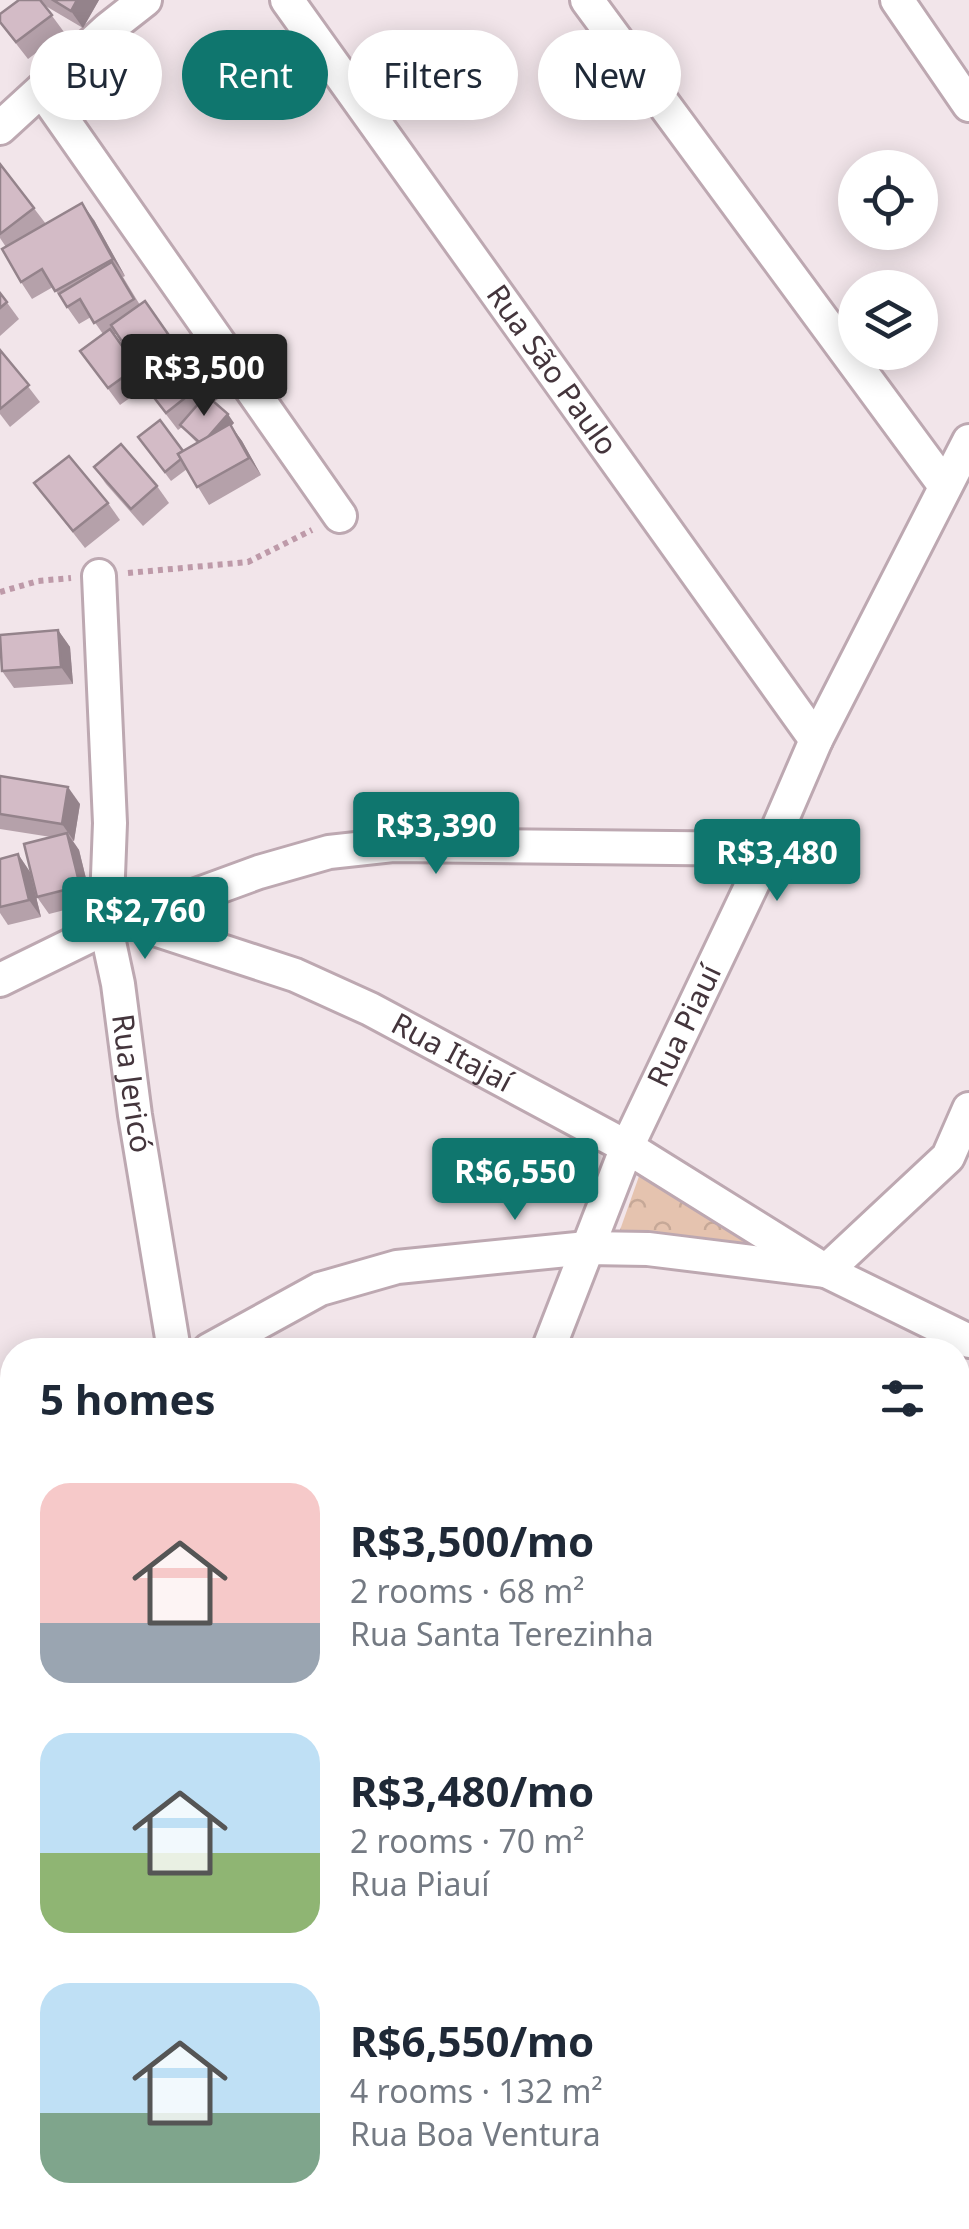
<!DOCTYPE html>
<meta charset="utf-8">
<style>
body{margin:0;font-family:"Noto Sans",sans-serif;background:#f2f2f3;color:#1f2937;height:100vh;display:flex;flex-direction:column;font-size:38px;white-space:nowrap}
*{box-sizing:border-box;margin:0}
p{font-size:32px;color:#747a83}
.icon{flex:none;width:55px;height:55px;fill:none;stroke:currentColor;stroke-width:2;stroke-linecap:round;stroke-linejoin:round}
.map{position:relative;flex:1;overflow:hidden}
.sheet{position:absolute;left:0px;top:1338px;width:970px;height:892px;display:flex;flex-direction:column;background:#fff;border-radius:40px 40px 0 0;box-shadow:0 5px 25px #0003}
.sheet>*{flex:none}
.banner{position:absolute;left:30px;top:30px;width:910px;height:90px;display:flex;gap:20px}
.controls{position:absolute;left:838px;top:150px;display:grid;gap:20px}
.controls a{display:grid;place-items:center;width:100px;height:100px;border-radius:50%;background:#fff;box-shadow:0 5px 25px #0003;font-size:50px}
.price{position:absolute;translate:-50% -85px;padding:0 22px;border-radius:10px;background:#0f766e;color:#fff;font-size:32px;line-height:65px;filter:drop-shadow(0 2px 5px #0008)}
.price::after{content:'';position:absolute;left:50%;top:60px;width:30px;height:22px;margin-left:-15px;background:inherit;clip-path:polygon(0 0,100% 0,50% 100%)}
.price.on{background:#222;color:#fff}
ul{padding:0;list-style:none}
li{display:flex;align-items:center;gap:30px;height:250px;padding:0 40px}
li span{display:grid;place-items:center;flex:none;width:280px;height:200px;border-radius:30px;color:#555}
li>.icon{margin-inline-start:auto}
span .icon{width:120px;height:120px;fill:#fffc;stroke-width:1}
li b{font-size:42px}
h2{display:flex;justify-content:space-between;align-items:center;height:120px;padding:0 40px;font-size:42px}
.pill{padding:0 35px;border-radius:45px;background:#fff;box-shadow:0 5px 25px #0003;font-size:35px;line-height:90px}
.pill.on{background:#0f766e;color:#fff}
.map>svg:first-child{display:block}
.grass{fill:url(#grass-dots)}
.forest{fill:url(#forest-crowns)}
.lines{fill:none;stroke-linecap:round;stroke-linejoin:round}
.stream{stroke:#a2edbc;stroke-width:10}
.minor-casing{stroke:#bda8b1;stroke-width:38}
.path{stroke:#be9aa9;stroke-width:6;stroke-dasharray:5 5;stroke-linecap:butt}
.minor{stroke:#fff;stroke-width:32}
.wall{fill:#b5a1aa;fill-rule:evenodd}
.shaded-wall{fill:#94838b}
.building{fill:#d3bbc6;stroke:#94838b;stroke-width:2.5}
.labels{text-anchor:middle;stroke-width:8;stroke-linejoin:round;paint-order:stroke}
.street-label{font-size:30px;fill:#44353c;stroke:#fff}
</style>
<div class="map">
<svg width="969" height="2229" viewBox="0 0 969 2229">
<defs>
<pattern id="grass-dots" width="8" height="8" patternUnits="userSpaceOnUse" patternTransform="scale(2.5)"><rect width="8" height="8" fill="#e5c3af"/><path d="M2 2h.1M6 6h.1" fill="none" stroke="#c6a897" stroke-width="1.8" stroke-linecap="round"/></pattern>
<pattern id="forest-crowns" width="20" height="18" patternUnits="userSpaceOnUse" patternTransform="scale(2.5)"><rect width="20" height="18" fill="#e5c3af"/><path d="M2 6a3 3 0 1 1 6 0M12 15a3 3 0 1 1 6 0" fill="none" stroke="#c6a897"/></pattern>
</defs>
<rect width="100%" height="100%" fill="#f2e5ea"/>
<polygon class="grass" points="0,2000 12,2024 12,2196 0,2226"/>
<polygon class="forest" points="643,1165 784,1251 620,1230"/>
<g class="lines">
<g class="stream">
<polyline points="0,1695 12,1715"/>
<polyline points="0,1781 12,1763"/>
<polyline points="0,2003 12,2040"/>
<polyline points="578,2218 582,2229"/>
</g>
<g class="minor-casing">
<g id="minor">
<path id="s1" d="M287 0 816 740"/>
<polyline points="587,0 945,486"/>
<polyline points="897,0 969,105"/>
<polyline points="42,90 340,516"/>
<polyline points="0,128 108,29 145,0"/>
<path id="s2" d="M99 576 110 823 106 928 118 984 135 1115 174 1350"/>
<path id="s3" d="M127 920 295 975 370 1009 627 1147 826 1271 969 1341"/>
<polyline points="0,980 106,928 259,872 329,852 393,845 769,849"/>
<polyline points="209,1350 320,1289 397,1267 587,1248 648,1249 826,1271 948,1157 969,1109"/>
<path id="s4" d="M548 1350 627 1147 769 849 816 740 969 441"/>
<polyline points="0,1458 12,1452"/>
<polyline points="958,1653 969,1656"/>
<polyline points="399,2229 425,2218"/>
</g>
</g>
<g class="path">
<polyline points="128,573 248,562 312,530"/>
<polyline points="0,592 38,581 71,578"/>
<polyline points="0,1614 12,1631"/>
</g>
<use href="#minor" class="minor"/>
</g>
<g class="wall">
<polygon points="19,0 99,0 83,28 44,5 64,32 28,59 0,23"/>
<path d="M0 164 46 224 94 220 125 276 123 277 140 305 145 301 174 343 210 378 222 396 214 402 234 423 231 426 242 441 261 475 209 505 187 469 171 481 138 437 183 451 197 443 182 427 178 430 145 387 120 405 80 351 103 334 91 317 79 324 53 287 32 299 21 282 6 247 0 238ZM117 333 141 369 139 370 114 335Z"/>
<polygon points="0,293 19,319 0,336"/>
<polygon points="0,350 40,402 10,427 0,414"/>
<polygon points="94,467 157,486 169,503 143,526 106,484"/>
<polygon points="34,483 108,503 120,520 85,548"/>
<polygon points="58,630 70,647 73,684 14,688 2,671"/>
<polygon points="0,776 80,804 74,841 73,841 79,850 92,903 49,914 37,897 51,837 0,829"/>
<polygon points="18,854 30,872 41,917 8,925 0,913 0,859"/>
</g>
<g class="shaded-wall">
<polygon points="77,0 99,0 83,28 71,11"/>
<polygon points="82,203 94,220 125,276 113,259"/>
<polygon points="228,414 234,423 231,426 242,441 261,475 249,458 201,444"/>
<polygon points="58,630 70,647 73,684 61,667"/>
<polygon points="68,787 80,804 74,841 62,824"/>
<polygon points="67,833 79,850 92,903 80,886"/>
<polygon points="18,854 30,872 41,917 29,900"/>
</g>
<g class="building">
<polygon points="19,0 40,0 52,15 16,42 0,22 0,14"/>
<polygon points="53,0 77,0 71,11"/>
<polygon points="0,164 34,208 0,234"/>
<polygon points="82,203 113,259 55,291 42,269 21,282 2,249"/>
<polygon points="112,262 134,299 94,323 80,299 67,307 59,294"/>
<polygon points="0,293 7,302 0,308"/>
<polygon points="145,301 168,334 133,358 111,325"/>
<polygon points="110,329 137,367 108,388 80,351"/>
<polygon points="179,339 210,378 166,413 135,373"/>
<polygon points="0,350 29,385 0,409"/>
<polygon points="206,395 228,414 207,438 199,442 180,425"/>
<polygon points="160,420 183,451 178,454 181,459 165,472 138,437"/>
<polygon points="230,424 249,458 197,487 178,454"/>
<polygon points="121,444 157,486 131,509 94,467"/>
<polygon points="69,456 108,503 73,531 34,483"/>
<polygon points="58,630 61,667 2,671 0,635"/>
<polygon points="0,776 68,787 62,824 0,814"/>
<polygon points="67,833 80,886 37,897 24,844"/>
<polygon points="18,854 29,900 0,907 0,859"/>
</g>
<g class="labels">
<g class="street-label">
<text dy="10" stroke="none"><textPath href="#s1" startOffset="455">Rua São Paulo</textPath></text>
<text dy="10" stroke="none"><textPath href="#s4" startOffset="352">Rua Piauí</textPath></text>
<text dy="10" stroke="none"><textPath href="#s3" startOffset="352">Rua Itajaí</textPath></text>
<text dy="10" stroke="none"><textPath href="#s2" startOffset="510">Rua Jericó</textPath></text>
</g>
</g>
</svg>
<div class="controls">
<a><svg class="icon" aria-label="locate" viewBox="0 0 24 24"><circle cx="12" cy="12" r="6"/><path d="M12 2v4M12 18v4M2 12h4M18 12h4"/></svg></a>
<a><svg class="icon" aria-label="layers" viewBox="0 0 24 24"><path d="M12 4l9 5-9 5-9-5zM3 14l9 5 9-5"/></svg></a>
</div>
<b class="price on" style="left:204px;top:419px">R$3,500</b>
<b class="price" style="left:436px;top:877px">R$3,390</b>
<b class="price" style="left:777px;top:904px">R$3,480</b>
<b class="price" style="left:145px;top:962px">R$2,760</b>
<b class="price" style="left:515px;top:1223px">R$6,550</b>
<div class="banner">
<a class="pill">Buy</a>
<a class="pill on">Rent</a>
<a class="pill">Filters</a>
<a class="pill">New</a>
</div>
<section class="sheet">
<h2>5 homes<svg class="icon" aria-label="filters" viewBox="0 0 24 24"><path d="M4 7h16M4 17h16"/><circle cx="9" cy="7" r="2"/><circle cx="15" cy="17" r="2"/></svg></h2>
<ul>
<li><span style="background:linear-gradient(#f6c9c9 70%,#9aa5b1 0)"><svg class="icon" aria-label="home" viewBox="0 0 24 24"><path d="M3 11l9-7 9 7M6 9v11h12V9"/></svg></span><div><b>R$3,500/mo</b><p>2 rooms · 68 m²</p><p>Rua Santa Terezinha</p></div></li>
<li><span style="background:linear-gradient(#bfe0f5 60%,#8fb573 0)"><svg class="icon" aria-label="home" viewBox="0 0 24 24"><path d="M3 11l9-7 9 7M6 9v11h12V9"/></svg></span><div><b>R$3,480/mo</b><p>2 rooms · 70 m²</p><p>Rua Piauí</p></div></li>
<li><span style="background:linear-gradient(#bfe0f5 65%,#7fa58c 0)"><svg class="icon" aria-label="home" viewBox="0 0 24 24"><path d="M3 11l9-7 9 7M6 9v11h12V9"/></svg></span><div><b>R$6,550/mo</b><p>4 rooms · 132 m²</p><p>Rua Boa Ventura</p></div></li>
</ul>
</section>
</div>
